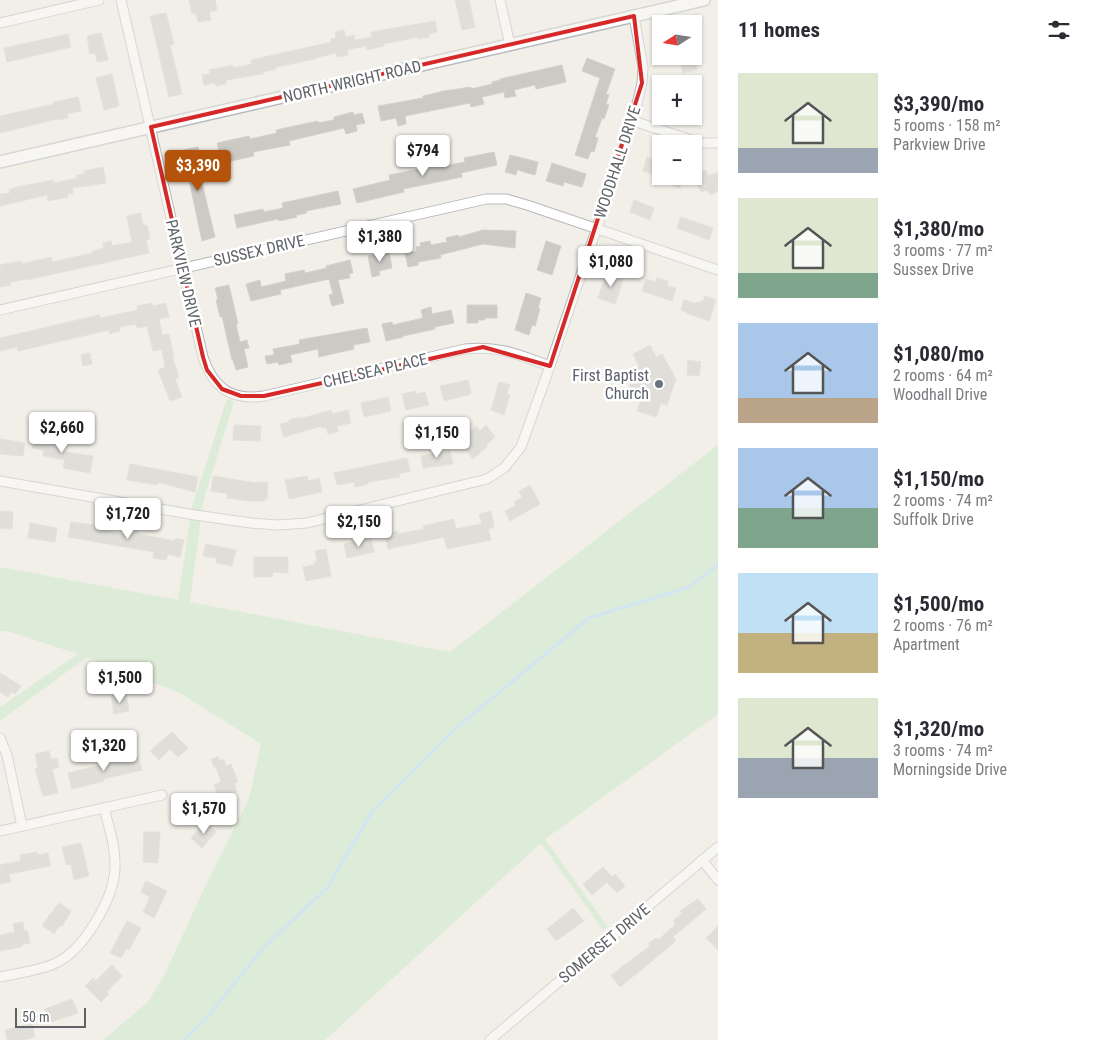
<!DOCTYPE html>
<meta charset="utf-8">
<style>
body{margin:0;font-family:"Roboto Condensed",sans-serif;background:#f7f7f7;color:#2b2b33;height:100vh;display:flex;flex-direction:column;font-size:19px;white-space:nowrap}
*{box-sizing:border-box;margin:0}
p{font-size:16px;color:#7c7c81}
.icon{flex:none;width:28px;height:28px;fill:none;stroke:currentColor;stroke-width:2;stroke-linecap:round;stroke-linejoin:round}
.map{position:relative;flex:1;overflow:hidden}
.side{display:flex;flex-direction:column;background:#fff;width:375px}
.side>*{flex:none}
.needle{width:32px;rotate:258deg}
.tools{position:absolute;left:652px;top:15px;display:grid;gap:10px}
.tools a{display:grid;place-items:center;width:50px;height:50px;border-radius:0px;background:#fff;box-shadow:0 1px 4px #0004;font-size:25px}
.scale{position:absolute;left:15px;bottom:12px;width:71px;box-sizing:border-box;padding-left:5px;border:2px solid #5f6368;border-top:0;font-size:14px;line-height:18px;white-space:nowrap;color:#5f6368;-webkit-text-stroke:4px #fff;paint-order:stroke}
.price{position:absolute;translate:-50% -42px;padding:0 11px;border-radius:5px;background:#fff;color:#222;font-size:16px;line-height:32px;filter:drop-shadow(0 1px 2px #0008)}
.price::after{content:'';position:absolute;left:50%;top:30px;width:15px;height:11px;margin-left:-8px;background:inherit;clip-path:polygon(0 0,100% 0,50% 100%)}
.price.on{background:#b45309;color:#fff}
ul{padding:0;list-style:none}
li{display:flex;align-items:center;gap:15px;height:125px;padding:0 20px}
li span{display:grid;place-items:center;flex:none;width:140px;height:100px;border-radius:0px;color:#555}
li>.icon{margin-inline-start:auto}
span .icon{width:60px;height:60px;fill:#fffc;stroke-width:1}
li b{font-size:21px}
h2{display:flex;justify-content:space-between;align-items:center;height:60px;padding:0 20px;font-size:21px}
main{display:flex;flex:1;min-height:0}
.map>svg:first-child{display:block}
.green{fill:#c5e8c5}
.lines{fill:none;stroke-linecap:round;stroke-linejoin:round}
.stream{stroke:#aadaff;stroke-width:3}
.building{fill:#cccac5;stroke:#d6d1c6}
.street-casing{stroke:#b5b8bc;stroke-width:11}
.secondary-casing{stroke:#b6babf;stroke-width:14}
.street{stroke:#fff;stroke-width:9}
.secondary{stroke:#fff;stroke-width:11}
.marked{fill:none;stroke:#d62828;stroke-width:4;stroke-linejoin:round}
.worship-dot{fill:#6b7280;stroke:#fff;stroke-width:2}
.labels{text-anchor:middle;stroke-width:5;stroke-linejoin:round;paint-order:stroke}
.street-label{font-size:16px;fill:#5f6368;stroke:#fff}
.worship-label{font-size:16px;fill:#5b616d;stroke:#fff;text-anchor:end}
</style>
<main>
<div class="map">
<svg width="718" height="1040" viewBox="0 0 718 1040">
<rect width="100%" height="100%" fill="#f1efe8"/>
<polygon class="green" points="227,399 234,402 203,502 190,602 450,652 718,445 718,714 545,839 608,927 603,930 541,843 325,1040 103,1040 147,1003 164,976 209,878 249,799 261,744 178,692 87,657 0,721 0,707 78,654 7,631 0,631 0,567 178,600 192,507"/>
<g class="lines">
<polyline class="stream" points="183,1040 204,1021 264,947 327,888 372,812 456,728 589,618 689,587 718,565"/>
</g>
<g class="building">
<polygon points="189,0 215,0 217,10 209,12 211,20 198,22 196,13 192,14"/>
<polygon points="455,0 469,0 475,27 462,30"/>
<polygon points="166,13 174,44 170,45 182,94 169,97 150,16"/>
<polygon points="435,21 437,32 429,34 429,37 418,39 418,37 383,44 384,46 367,50 366,46 347,50 348,55 337,57 336,53 315,58 315,59 276,67 276,69 263,72 263,74 226,80 226,84 216,86 215,83 204,85 202,75 210,74 209,70 233,65 233,68 252,64 251,60 331,42 331,39 336,38 335,32 344,30 346,37 354,35 355,40 372,37 371,32"/>
<polygon points="101,33 108,60 97,62 95,53 90,54 87,36"/>
<polygon points="68,34 71,47 7,62 4,48"/>
<polygon points="679,56 694,56 697,70 683,73"/>
<polygon points="587,58 615,69 606,94 609,95 606,104 609,105 604,119 602,118 595,137 598,138 594,152 591,151 588,159 575,155 600,78 582,71"/>
<polygon points="562,65 566,82 536,89 535,85 514,90 516,96 505,98 504,92 482,97 484,104 471,107 470,103 405,116 406,124 398,126 396,118 381,121 378,106 423,98 423,96 444,91 471,87 471,89 492,84 492,82 500,80 500,79"/>
<polygon points="112,74 119,106 104,110 96,78"/>
<polygon points="78,97 81,111 67,114 68,118 57,120 57,119 0,133 0,116 54,104 54,102"/>
<polygon points="353,112 354,115 362,113 365,123 356,125 357,131 346,134 344,128 289,141 290,145 253,152 254,156 222,163 217,143 249,136 250,139 277,133 276,130 318,121 318,123 334,120 334,117"/>
<polygon points="198,147 205,182 202,183 215,237 202,241 188,175 186,175 183,160 185,160 183,150"/>
<polygon points="494,152 497,165 461,173 462,177 403,189 404,192 357,203 353,189 390,180 389,175 429,167 428,163 437,161 438,167 465,162 464,158"/>
<polygon points="510,155 538,162 535,175 517,170 516,175 505,172"/>
<polygon points="647,157 661,161 661,177 643,171"/>
<polygon points="552,163 586,174 582,187 564,182 563,186 546,181"/>
<polygon points="103,167 106,183 72,188 73,193 67,194 68,197 48,201 47,195 0,206 0,194 10,193 9,190 17,187 54,180 54,183 77,178 77,175 85,174 84,171"/>
<polygon points="706,170 708,176 718,172 718,191 710,195 707,190 701,192 694,175"/>
<polygon points="671,176 683,176 680,188 669,184"/>
<polygon points="338,191 341,204 306,211 307,213 296,215 297,217 279,221 278,219 237,228 234,215 263,209 264,212 283,208 282,203"/>
<polygon points="634,200 654,208 650,220 630,212"/>
<polygon points="141,213 143,225 147,225 150,239 146,240 149,253 27,280 27,279 10,282 11,285 0,287 0,265 21,261 22,264 51,257 52,262 92,253 92,251 104,248 103,243 111,241 112,246 132,242 127,216"/>
<polygon points="681,217 713,228 709,240 677,228"/>
<polygon points="483,230 516,231 515,248 483,244 440,255 441,258 418,262 418,265 408,267 405,253 417,251 416,247 421,246 420,243 430,241 431,245 447,242 446,238 458,235 459,237"/>
<polygon points="546,241 561,246 552,275 537,270"/>
<polygon points="389,251 392,268 379,271 380,275 372,277 368,256"/>
<polygon points="350,260 353,273 349,274 350,278 338,280 344,303 332,306 329,295 333,294 329,279 280,290 281,294 251,301 246,284 260,280 261,287 286,281 285,274 304,270 305,273 327,268 326,266"/>
<polygon points="607,271 624,277 615,304 598,298"/>
<polygon points="657,278 668,281 667,286 676,288 672,301 642,291 646,279 656,282"/>
<polygon points="229,285 238,324 236,324 240,342 247,340 249,348 244,349 248,367 236,370 233,360 232,360 222,316 220,317 216,300 218,299 215,288"/>
<polygon points="526,293 541,298 538,308 540,309 535,326 532,325 529,335 515,330"/>
<polygon points="705,296 716,300 709,321 686,313 687,312 681,310 684,300 694,303 703,301"/>
<polygon points="152,303 153,306 166,303 169,317 159,319 162,335 169,334 174,357 172,357 179,377 175,379 182,397 170,401 158,370 165,367 162,349 153,351 147,326 137,328 136,324 119,327 120,331 109,334 109,330 18,351 17,347 0,351 0,338 99,315 100,318 138,310 137,306"/>
<polygon points="467,305 497,305 497,318 485,318 485,320 478,320 478,323 467,323"/>
<polygon points="431,307 432,314 451,310 454,323 435,327 435,329 403,336 403,337 386,341 382,324 392,322 393,325 423,318 421,310"/>
<polygon points="367,328 370,342 353,345 354,349 319,357 318,349 290,355 292,362 279,365 278,362 267,364 265,356 274,355 273,349 300,344 299,340"/>
<polygon points="650,345 656,357 662,354 676,379 667,405 661,403 656,417 637,411 642,397 638,396 640,390 630,391 629,377 640,377 635,369 639,366 633,354"/>
<polygon points="90,353 92,364 83,366 81,355"/>
<polygon points="688,360 701,362 699,376 687,375"/>
<polygon points="468,380 471,394 444,401 440,386"/>
<polygon points="499,382 510,385 507,394 510,395 504,415 491,410"/>
<polygon points="415,391 416,394 425,392 429,405 406,410 402,394"/>
<polygon points="388,397 391,411 364,417 361,403"/>
<polygon points="331,410 332,414 348,410 351,423 337,426 338,432 328,434 326,427 322,428 321,426 284,437 280,424 289,422 289,420 300,417 300,419"/>
<polygon points="234,425 261,426 260,441 233,440"/>
<polygon points="486,425 495,437 486,445 487,447 473,459 462,445 468,440 465,436 476,426 480,431"/>
<polygon points="34,433 50,435 49,442 60,444 59,451 93,456 90,473 63,468 65,460 43,456 44,450 32,448"/>
<polygon points="0,439 25,443 23,456 0,454"/>
<polygon points="450,450 453,464 423,468 421,456"/>
<polygon points="407,458 410,471 399,474 400,477 368,482 368,484 355,487 354,482 337,485 334,473"/>
<polygon points="130,464 198,477 195,492 158,482 158,485 127,480"/>
<polygon points="213,476 256,483 256,482 268,482 267,499 264,499 264,501 248,501 227,498 228,494 211,491"/>
<polygon points="307,476 308,481 319,478 322,492 289,499 285,480"/>
<polygon points="530,485 540,504 510,521 505,511 516,505 514,502 522,497 519,491"/>
<polygon points="0,511 13,512 12,529 0,528"/>
<polygon points="491,511 494,527 488,529 491,540 447,549 444,537 388,549 385,534 398,531 398,534 424,529 423,526 454,519 456,529 482,524 479,514"/>
<polygon points="71,522 102,526 101,530 129,535 130,527 138,529 138,534 175,541 175,538 184,540 180,557 168,554 166,560 153,558 154,552 68,537"/>
<polygon points="30,523 57,528 55,542 28,538"/>
<polygon points="371,537 374,552 347,558 344,544"/>
<polygon points="206,544 236,550 232,566 216,563 217,558 203,556"/>
<polygon points="326,549 331,576 306,581 303,567 314,565 314,562 317,561 315,551"/>
<polygon points="254,557 288,557 288,573 273,572 272,577 254,577"/>
<polygon points="0,673 21,686 15,694 11,692 8,697 0,692"/>
<polygon points="126,693 129,711 114,714 111,696"/>
<polygon points="172,732 188,748 178,757 170,749 159,760 150,751"/>
<polygon points="49,751 51,759 57,758 59,767 52,769 58,793 43,796 35,769 38,768 35,754"/>
<polygon points="138,756 142,770 103,779 104,781 72,789 68,773"/>
<polygon points="218,757 220,761 224,759 226,766 231,764 238,782 234,783 237,792 219,798 214,785 221,782 216,767 214,767 211,759"/>
<polygon points="205,822 216,832 202,848 191,838"/>
<polygon points="144,832 160,832 158,863 143,862"/>
<polygon points="81,843 89,876 74,880 71,864 66,865 62,847"/>
<polygon points="37,852 38,855 48,853 50,866 9,874 11,882 0,884 0,865 21,861 20,855"/>
<polygon points="603,867 612,877 615,874 625,886 617,893 607,882 592,895 583,884"/>
<polygon points="146,881 167,891 154,918 143,912 150,897 141,892"/>
<polygon points="698,899 706,909 673,937 676,940 669,947 620,987 611,975 650,946 648,944 656,938 658,940 676,924 673,921 682,913 680,911"/>
<polygon points="59,903 71,911 62,927 60,925 54,934 42,925"/>
<polygon points="573,908 584,921 556,941 547,929"/>
<polygon points="127,921 141,928 129,950 126,949 121,958 110,953"/>
<polygon points="23,922 24,931 27,930 30,943 21,945 21,947 0,951 0,935 15,932 13,924"/>
<polygon points="718,926 718,950 706,938"/>
<polygon points="112,965 122,976 107,992 109,994 101,1002 85,986 93,978 96,981"/>
<polygon points="72,999 78,1013 50,1022 45,1009"/>
<polygon points="32,1024 35,1037 24,1040 7,1040 5,1030"/>
</g>
<g class="lines">
<g class="street-casing">
<g id="street">
<path d="M121 0 203 357C213 387 230 401 264 396L465 349C499 345 519 355 550 366"/>
<polyline points="500,0 510,45"/>
<polyline points="0,23 99,0"/>
<polyline points="633,121 701,143 718,143"/>
<polyline points="0,310 486,199 506,199 527,205 718,270"/>
<polyline points="0,481 195,515 251,523 278,525 307,523 487,479 504,468 521,447 550,366 633,121 642,83 643,67 634,16"/>
<polyline points="0,738 7,755 22,826"/>
<polyline points="0,831 162,795"/>
<polyline points="702,860 718,880"/>
<path d="M0 977C18 973 39 971 56 963 84 950 114 898 115 868 116 848 109 827 104 808"/>
<polyline points="490,1040 718,847"/>
</g>
</g>
<g class="secondary-casing">
<polyline id="secondary" points="0,162 704,0"/>
</g>
<use href="#street" class="street"/>
<use href="#secondary" class="secondary"/>
</g>
<path d="M0 0H718V1040H0ZM634 16 642 83 550 366 483 347 264 396H241L222 389 207 370 203 357 151 127Z" fill="#f1efe8" fill-opacity=".55" fill-rule="evenodd"/>
<path class="marked" d="M634 16 642 83 550 366 483 347 264 396H241L222 389 207 370 203 357 151 127Z"/>
<circle class="worship-dot" cx="659" cy="384" r="5"/>
<g class="labels">
<g class="street-label">
<text transform="translate(352 81) rotate(-13)" y="6">NORTH WRIGHT ROAD</text>
<text transform="translate(617 162) rotate(-72)" y="6">WOODHALL DRIVE</text>
<text transform="translate(259 250) rotate(-13)" y="6">SUSSEX DRIVE</text>
<text transform="translate(184 273) rotate(77)" y="6">PARKVIEW DRIVE</text>
<text transform="translate(375 370) rotate(-13)" y="6">CHELSEA PLACE</text>
<text transform="translate(604 943) rotate(-40)" y="6">SOMERSET DRIVE</text>
</g>
<g class="worship-label">
<text x="649" y="381">First Baptist<tspan x="649" dy="18">Church</tspan></text>
</g>
</g>
</svg>
<div class="tools">
<a><svg class="needle" viewBox="-14 -14 28 28"><path d="M0-13l5 13h-10z" fill="#e53935"/><path d="M0 13l5-13h-10z" fill="#7c7c81"/></svg></a>
<a>+</a>
<a>−</a>
</div>
<div class="scale">50 m</div>
<b class="price" style="left:423px;top:177px">$794</b>
<b class="price on" style="left:198px;top:192px">$3,390</b>
<b class="price" style="left:380px;top:263px">$1,380</b>
<b class="price" style="left:611px;top:288px">$1,080</b>
<b class="price" style="left:62px;top:454px">$2,660</b>
<b class="price" style="left:437px;top:459px">$1,150</b>
<b class="price" style="left:128px;top:540px">$1,720</b>
<b class="price" style="left:359px;top:548px">$2,150</b>
<b class="price" style="left:120px;top:704px">$1,500</b>
<b class="price" style="left:104px;top:772px">$1,320</b>
<b class="price" style="left:204px;top:835px">$1,570</b>
</div>
<section class="side">
<h2>11 homes<svg class="icon" aria-label="filters" viewBox="0 0 24 24"><path d="M4 7h16M4 17h16"/><circle cx="9" cy="7" r="2"/><circle cx="15" cy="17" r="2"/></svg></h2>
<ul>
<li><span style="background:linear-gradient(#dfe7d0 75%,#9aa5b1 0)"><svg class="icon" aria-label="home" viewBox="0 0 24 24"><path d="M3 11l9-7 9 7M6 9v11h12V9"/></svg></span><div><b>$3,390/mo</b><p>5 rooms · 158 m²</p><p>Parkview Drive</p></div></li>
<li><span style="background:linear-gradient(#dfe7d0 75%,#7fa58c 0)"><svg class="icon" aria-label="home" viewBox="0 0 24 24"><path d="M3 11l9-7 9 7M6 9v11h12V9"/></svg></span><div><b>$1,380/mo</b><p>3 rooms · 77 m²</p><p>Sussex Drive</p></div></li>
<li><span style="background:linear-gradient(#a9c7e8 75%,#b9a48a 0)"><svg class="icon" aria-label="home" viewBox="0 0 24 24"><path d="M3 11l9-7 9 7M6 9v11h12V9"/></svg></span><div><b>$1,080/mo</b><p>2 rooms · 64 m²</p><p>Woodhall Drive</p></div></li>
<li><span style="background:linear-gradient(#a9c7e8 60%,#7fa58c 0)"><svg class="icon" aria-label="home" viewBox="0 0 24 24"><path d="M3 11l9-7 9 7M6 9v11h12V9"/></svg></span><div><b>$1,150/mo</b><p>2 rooms · 74 m²</p><p>Suffolk Drive</p></div></li>
<li><span style="background:linear-gradient(#bfe0f5 60%,#c2b280 0)"><svg class="icon" aria-label="home" viewBox="0 0 24 24"><path d="M3 11l9-7 9 7M6 9v11h12V9"/></svg></span><div><b>$1,500/mo</b><p>2 rooms · 76 m²</p><p>Apartment</p></div></li>
<li><span style="background:linear-gradient(#dfe7d0 60%,#9aa5b1 0)"><svg class="icon" aria-label="home" viewBox="0 0 24 24"><path d="M3 11l9-7 9 7M6 9v11h12V9"/></svg></span><div><b>$1,320/mo</b><p>3 rooms · 74 m²</p><p>Morningside Drive</p></div></li>
</ul>
</section>
</main>
